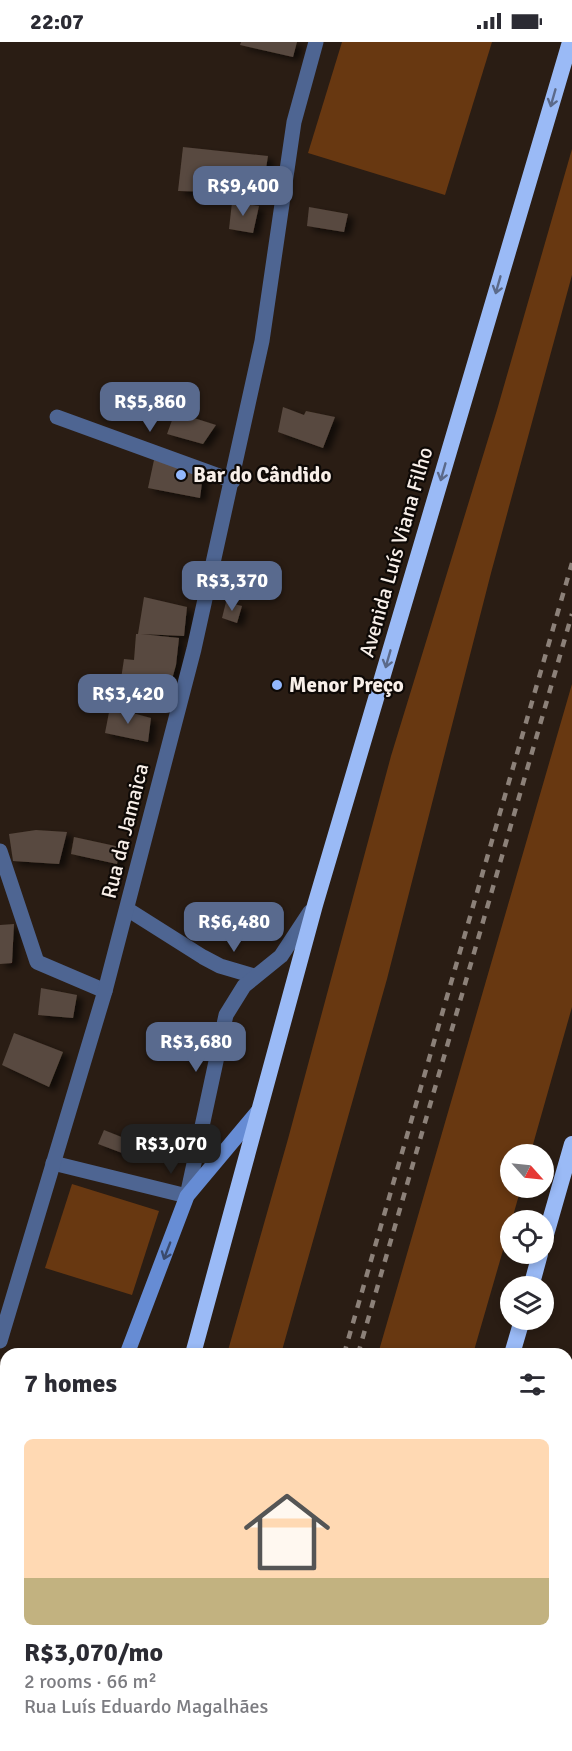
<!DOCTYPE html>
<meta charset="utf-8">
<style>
body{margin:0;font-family:Signika,sans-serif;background:#f7f7f7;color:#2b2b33;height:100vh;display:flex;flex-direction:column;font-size:22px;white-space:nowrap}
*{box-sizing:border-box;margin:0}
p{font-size:20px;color:#7c7c81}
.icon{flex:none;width:33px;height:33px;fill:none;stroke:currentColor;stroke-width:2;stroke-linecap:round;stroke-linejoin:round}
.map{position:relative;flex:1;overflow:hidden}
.sheet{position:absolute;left:0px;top:1306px;width:573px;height:404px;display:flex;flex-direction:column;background:#fff;border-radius:18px 18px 0 0;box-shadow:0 3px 9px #0003}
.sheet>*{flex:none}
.needle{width:39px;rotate:117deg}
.buttons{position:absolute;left:500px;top:1102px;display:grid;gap:12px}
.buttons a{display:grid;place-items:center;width:54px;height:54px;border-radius:50%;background:#fff;box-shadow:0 3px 9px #0003;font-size:30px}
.price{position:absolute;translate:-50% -51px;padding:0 14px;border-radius:12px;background:#596a8e;color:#fff;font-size:20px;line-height:39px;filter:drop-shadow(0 2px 3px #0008)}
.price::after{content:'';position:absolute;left:50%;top:36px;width:18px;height:14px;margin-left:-9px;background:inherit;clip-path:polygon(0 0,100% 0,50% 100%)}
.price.on{background:#222;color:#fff}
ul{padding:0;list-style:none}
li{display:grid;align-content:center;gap:12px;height:318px;padding:0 24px}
li span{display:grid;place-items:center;height:186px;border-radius:9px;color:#555}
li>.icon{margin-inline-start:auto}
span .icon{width:108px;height:108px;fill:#fffc;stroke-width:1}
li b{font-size:26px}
h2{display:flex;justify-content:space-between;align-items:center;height:72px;padding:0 24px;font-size:26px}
.status{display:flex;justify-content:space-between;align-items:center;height:42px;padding:0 30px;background:#fff;direction:ltr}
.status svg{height:16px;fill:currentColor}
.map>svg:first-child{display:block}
.green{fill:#683811}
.building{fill:#58493f;filter:url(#shadow)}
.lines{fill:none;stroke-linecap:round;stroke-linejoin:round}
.minor{stroke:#4e6592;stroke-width:15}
.secondary{stroke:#668cd4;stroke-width:15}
.trunk{stroke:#9abaf6;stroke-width:16}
.rail{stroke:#8c8179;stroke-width:4.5;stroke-dasharray:8 8;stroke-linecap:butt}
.oneway{stroke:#5b6a8a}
.oneway2{stroke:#3a4a6d}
.poi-dot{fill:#92b7fd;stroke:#0e0906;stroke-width:2}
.labels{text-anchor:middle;stroke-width:4.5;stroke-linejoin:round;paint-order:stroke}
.poi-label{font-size:21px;font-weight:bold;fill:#f8efe9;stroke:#0e0906;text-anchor:start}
.street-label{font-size:21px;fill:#f8efe9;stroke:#0e0906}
</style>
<div class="status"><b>22:07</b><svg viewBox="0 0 49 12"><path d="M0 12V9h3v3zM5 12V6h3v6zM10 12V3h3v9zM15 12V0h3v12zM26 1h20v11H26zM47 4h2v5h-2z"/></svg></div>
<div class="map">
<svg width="572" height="1709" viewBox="0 0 572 1709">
<defs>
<filter id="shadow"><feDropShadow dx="6" dy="4" stdDeviation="3" flood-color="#0009"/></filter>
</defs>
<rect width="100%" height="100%" fill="#2a1d14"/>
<g class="green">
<polygon points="342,0 492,0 445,153 308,111"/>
<polygon points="572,107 572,233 491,531 387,937 281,1312 227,1312 288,1097 391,714 497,368"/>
<polygon points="572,642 572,965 530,1113 510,1113 510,1146 521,1146 473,1312 378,1312"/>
<polygon points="72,1142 159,1169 132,1253 45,1226"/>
<polygon points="117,1704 170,1704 169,1709 115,1709"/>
<polygon points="268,1704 360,1704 359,1709 267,1709"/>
</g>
<g class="building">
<polygon points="241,0 297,0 293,15 240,3"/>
<polygon points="183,105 268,114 262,151 178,149"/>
<polygon points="232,160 259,164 253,191 229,187"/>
<polygon points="309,165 348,172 344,190 307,184"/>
<polygon points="283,365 304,373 306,369 335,375 323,406 278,390"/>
<polygon points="175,370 216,383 203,402 167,392"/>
<polygon points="154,418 203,433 200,456 148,446"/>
<polygon points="144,555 187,565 184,594 141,592 179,596 176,623 167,655 119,650 124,617 134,618 136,592 138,592"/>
<polygon points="226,560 242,564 237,581 222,576"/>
<polygon points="110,665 151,676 148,700 105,691"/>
<polygon points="36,788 67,790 59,822 13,819 9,792"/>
<polygon points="74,795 120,805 117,822 71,812"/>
<polygon points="14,882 12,921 0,922 0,883"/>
<polygon points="41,946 77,953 73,976 38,973"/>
<polygon points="14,991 63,1010 49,1045 2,1023"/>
<polygon points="104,1088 134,1100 130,1114 98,1102"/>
<polygon points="0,1317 6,1319 6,1335 3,1344 5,1345 0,1354"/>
</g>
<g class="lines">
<g class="minor">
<polyline points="57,375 233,439"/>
<polyline points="0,809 37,920 105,949"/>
<polyline points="127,867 203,915 220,924 254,934"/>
<polyline points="53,1121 187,1154 226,973 244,944 281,914 310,870"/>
<polyline points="0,1299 105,949 194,607 262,299 294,80 316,0"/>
</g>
<g class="secondary">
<polyline points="127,1312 187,1154 259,1068"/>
<polyline points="0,1648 6,1632"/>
</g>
<g class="trunk">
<polyline points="543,1203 572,1102"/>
<polyline points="531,1245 540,1212"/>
<polyline points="193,1312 315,863 570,0"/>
<polyline points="512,1312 522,1278"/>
<polyline points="85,1709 87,1704"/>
<polyline points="398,1709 399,1704"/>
</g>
<g class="rail">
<polyline points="344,1312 572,521"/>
<polyline points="358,1312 572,572"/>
<polyline points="229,1709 231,1704"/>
<polyline points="244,1709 246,1704"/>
</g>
</g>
<defs><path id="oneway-shaft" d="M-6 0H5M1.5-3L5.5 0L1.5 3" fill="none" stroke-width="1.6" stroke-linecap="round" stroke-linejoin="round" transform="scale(1.5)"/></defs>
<g class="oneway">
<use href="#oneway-shaft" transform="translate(553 56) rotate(106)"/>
<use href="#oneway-shaft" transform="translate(498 243) rotate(106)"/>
<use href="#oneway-shaft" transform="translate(443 430) rotate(106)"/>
<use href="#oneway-shaft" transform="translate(388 617) rotate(106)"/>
</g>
<use class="oneway2" href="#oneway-shaft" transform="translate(167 1209) rotate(111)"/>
<g class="poi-dot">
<circle cx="181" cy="433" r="6"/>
<circle cx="277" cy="643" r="6"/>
</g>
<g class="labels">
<g class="poi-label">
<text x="193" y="440">Bar do Cândido</text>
<text x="289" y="650">Menor Preço</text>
</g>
<g class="street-label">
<text transform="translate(396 510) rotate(-74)" y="7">Avenida Luís Viana Filho</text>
<text transform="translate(125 789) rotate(-76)" y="7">Rua da Jamaica</text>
</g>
</g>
</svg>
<div class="buttons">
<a><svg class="needle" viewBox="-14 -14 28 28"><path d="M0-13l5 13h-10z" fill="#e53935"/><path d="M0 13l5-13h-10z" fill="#7c7c81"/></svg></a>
<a><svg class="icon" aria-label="locate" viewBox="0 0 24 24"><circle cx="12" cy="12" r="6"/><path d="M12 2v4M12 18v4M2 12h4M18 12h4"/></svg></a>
<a><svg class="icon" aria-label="layers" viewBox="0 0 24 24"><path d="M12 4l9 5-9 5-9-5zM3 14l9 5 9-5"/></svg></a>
</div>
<b class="price" style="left:243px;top:175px">R$9,400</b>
<b class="price" style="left:150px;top:391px">R$5,860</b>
<b class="price" style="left:232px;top:570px">R$3,370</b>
<b class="price" style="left:128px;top:683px">R$3,420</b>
<b class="price" style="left:234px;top:911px">R$6,480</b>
<b class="price" style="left:196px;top:1031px">R$3,680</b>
<b class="price on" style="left:171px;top:1133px">R$3,070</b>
<section class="sheet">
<h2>7 homes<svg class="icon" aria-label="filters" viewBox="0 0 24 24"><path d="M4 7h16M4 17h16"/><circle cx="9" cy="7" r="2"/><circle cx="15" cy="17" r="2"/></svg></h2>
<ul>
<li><span style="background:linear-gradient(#ffd9b3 75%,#c2b280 0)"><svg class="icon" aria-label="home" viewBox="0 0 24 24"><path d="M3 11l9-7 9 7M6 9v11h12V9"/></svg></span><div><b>R$3,070/mo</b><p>2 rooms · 66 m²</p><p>Rua Luís Eduardo Magalhães</p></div></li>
</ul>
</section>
</div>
